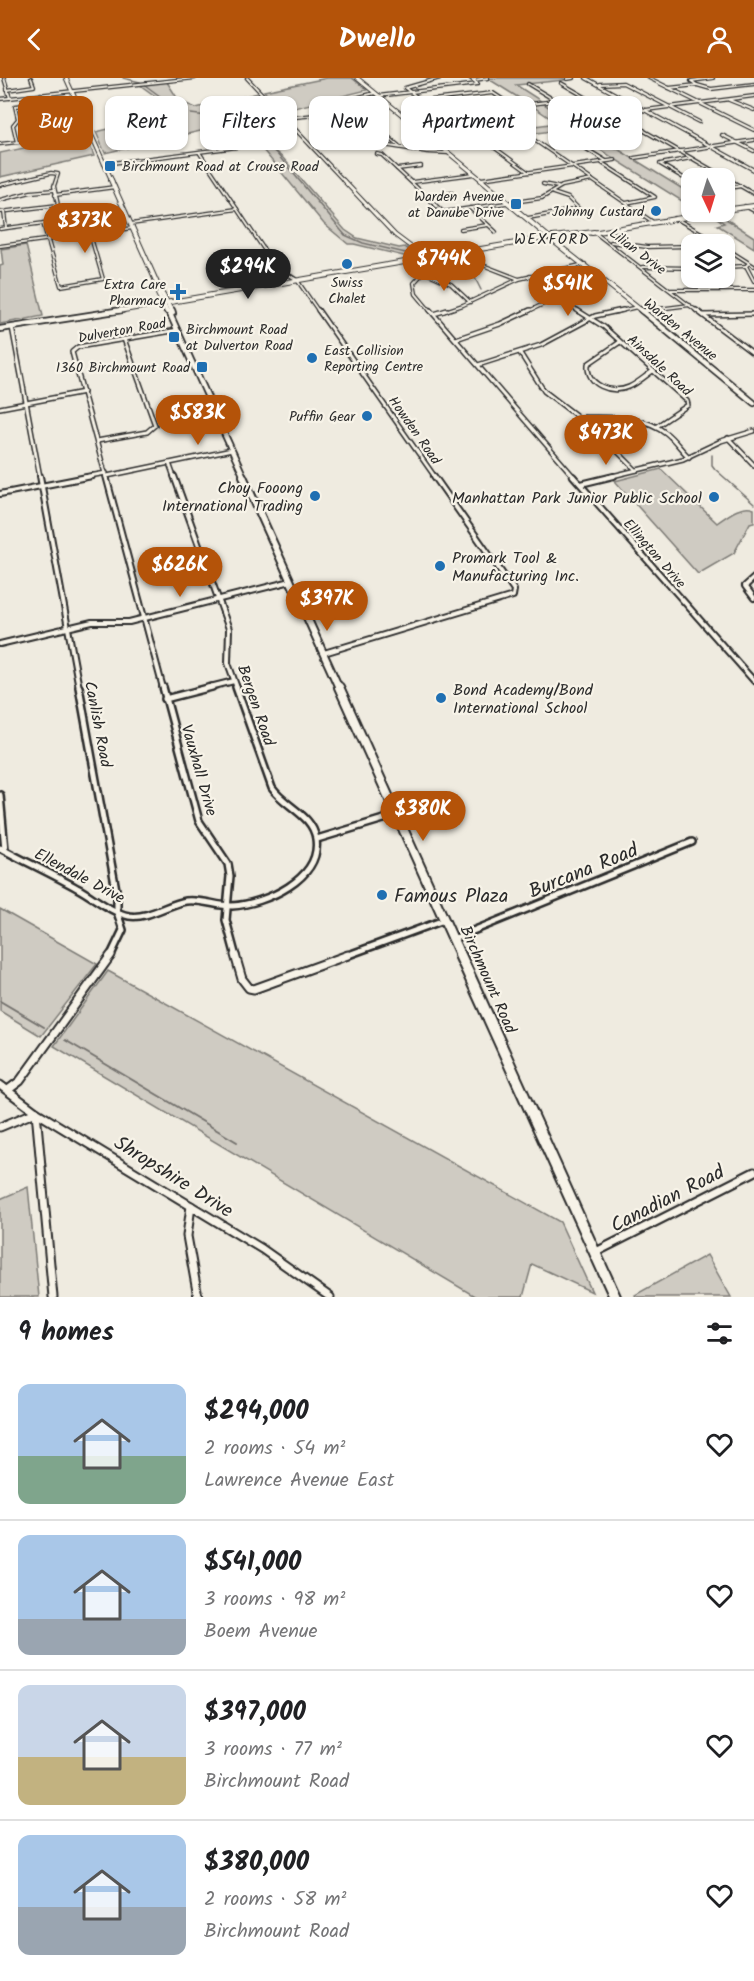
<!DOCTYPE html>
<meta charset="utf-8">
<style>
body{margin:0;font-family:Kalam,sans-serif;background:#f6f6f6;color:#202124;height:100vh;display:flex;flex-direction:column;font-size:22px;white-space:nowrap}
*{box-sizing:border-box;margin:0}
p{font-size:20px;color:#757577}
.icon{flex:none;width:33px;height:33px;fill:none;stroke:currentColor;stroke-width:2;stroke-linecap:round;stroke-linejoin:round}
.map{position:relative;height:1219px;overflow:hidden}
.drawer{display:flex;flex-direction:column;background:#fff;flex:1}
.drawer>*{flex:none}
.guide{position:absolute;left:18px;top:18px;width:718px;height:54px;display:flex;gap:12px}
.needle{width:39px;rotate:176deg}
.tools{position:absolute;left:681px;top:90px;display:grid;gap:12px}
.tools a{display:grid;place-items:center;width:54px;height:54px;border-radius:12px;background:#fff;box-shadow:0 2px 4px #0004;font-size:30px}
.price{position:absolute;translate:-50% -51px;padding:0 14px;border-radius:21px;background:#b45309;color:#fff;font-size:20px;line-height:39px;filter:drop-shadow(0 2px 3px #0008)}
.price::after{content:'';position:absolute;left:50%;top:36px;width:18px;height:14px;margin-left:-9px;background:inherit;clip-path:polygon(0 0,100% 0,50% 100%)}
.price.on{background:#222;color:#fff}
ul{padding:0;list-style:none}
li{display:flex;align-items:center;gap:18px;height:150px;padding:0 18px}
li+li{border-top:2px solid #e0e0e0}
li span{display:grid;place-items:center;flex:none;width:168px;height:120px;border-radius:12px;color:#555}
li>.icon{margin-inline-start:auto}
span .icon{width:72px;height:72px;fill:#fffc;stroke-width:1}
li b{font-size:26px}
h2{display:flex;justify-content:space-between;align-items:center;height:72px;padding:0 18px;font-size:26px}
.tag{padding:0 21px;border-radius:12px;background:#fff;box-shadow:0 2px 4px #0004;font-size:21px;line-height:54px}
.tag.on{background:#b45309;color:#fff}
header{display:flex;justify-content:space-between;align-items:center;height:78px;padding:0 18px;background:#b45309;color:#fff;font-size:27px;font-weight:700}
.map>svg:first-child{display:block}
.green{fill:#cfcbc2;stroke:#7d7b76;stroke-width:1.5}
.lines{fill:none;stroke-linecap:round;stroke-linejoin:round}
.stream-far1{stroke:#74726e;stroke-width:1.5}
.stream{stroke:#74726e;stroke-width:2}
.minor-far4-casing{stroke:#2b2b2b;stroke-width:4.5}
.minor-far3-casing{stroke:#2b2b2b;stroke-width:6}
.minor-far2-casing{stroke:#2b2b2b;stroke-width:8}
.minor-far1-casing{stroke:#2b2b2b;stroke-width:10}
.minor-casing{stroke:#2b2b2b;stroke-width:11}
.tertiary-far1-casing{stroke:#2b2b2b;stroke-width:4.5}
.tertiary-casing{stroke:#2b2b2b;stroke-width:5}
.secondary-far5-casing{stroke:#2b2b2b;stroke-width:5}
.secondary-far4-casing{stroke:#2b2b2b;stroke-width:6}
.secondary-far3-casing{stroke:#2b2b2b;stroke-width:8}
.secondary-far2-casing{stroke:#2b2b2b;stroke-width:10}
.secondary-far1-casing{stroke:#2b2b2b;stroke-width:12}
.secondary-casing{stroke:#2b2b2b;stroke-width:14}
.minor-far4{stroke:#f7f3e8;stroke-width:2}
.minor-far3{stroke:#f7f3e8;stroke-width:3}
.minor-far2{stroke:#f7f3e8;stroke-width:4}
.minor-far1{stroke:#f7f3e8;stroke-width:5}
.minor{stroke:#f7f3e8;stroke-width:7}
.tertiary-far1{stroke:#f7f3e8;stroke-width:2}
.tertiary{stroke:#f7f3e8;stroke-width:3}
.secondary-far5{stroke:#f7f3e8;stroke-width:3}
.secondary-far4{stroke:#f7f3e8;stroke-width:4}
.secondary-far3{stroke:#f7f3e8;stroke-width:4.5}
.secondary-far2{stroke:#f7f3e8;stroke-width:6}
.secondary-far1{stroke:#f7f3e8;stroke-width:8}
.secondary{stroke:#f7f3e8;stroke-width:10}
.poi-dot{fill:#1f6fb2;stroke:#f7f3e8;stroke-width:2}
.labels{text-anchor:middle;stroke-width:4.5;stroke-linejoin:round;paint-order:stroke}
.far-poi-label{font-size:14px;fill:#2b2b2b;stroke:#f7f3e8;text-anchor:end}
.far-street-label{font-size:14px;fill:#2b2b2b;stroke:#f7f3e8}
.far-neighbourhood-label{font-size:15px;letter-spacing:1.5px;fill:#2b2b2b;stroke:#f7f3e8}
.poi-label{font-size:16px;fill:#2b2b2b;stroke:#f7f3e8;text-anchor:end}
.street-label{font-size:16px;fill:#2b2b2b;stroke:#f7f3e8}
.near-street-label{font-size:20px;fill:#2b2b2b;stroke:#f7f3e8}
.near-poi-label{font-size:20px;fill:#2b2b2b;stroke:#f7f3e8;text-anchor:start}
</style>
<header><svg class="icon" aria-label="back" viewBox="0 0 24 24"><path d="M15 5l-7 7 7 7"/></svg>Dwello<svg class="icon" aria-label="person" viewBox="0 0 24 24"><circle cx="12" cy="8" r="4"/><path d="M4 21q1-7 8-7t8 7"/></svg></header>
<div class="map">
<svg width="754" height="1219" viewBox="0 0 754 1219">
<rect width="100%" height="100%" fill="#efebe0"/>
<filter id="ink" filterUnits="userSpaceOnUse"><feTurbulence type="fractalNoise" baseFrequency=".0167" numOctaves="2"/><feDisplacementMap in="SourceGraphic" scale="12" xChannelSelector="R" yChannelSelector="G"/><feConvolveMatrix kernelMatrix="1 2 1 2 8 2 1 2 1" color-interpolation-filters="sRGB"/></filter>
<g filter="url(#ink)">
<g class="green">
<polygon points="327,0 352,0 367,12 282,33 264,13"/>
<polygon points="487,0 563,0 565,2 516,7 541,23 527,25"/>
<polygon points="167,4 179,23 196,30 258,15 276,33 262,37 231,30 215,34 261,62 283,80 345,152 357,160 399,170 405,169 416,178 412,180 354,166 348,166 324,146 263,72 249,62 209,51 105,75 96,54 166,37 155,18 140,7"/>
<polygon points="544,26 691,116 691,122 682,123 567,51 529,56 520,50 557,45 531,27"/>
<polygon points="86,57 94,78 0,99 0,75"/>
<polygon points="720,137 754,159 754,170 717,147 724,145 714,138"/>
<polygon points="26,167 43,238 0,246 0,188 3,187 1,171"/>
<path d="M661 391 717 445C727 438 741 426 754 431V444L750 445 734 475 698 496 615 403Z"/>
<polygon points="0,831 97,886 41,958 0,933"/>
<polygon points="108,893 560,1144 592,1214 532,1186 523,1219 476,1219 54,968"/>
<polygon points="28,1109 39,1219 0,1219 0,1121"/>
<polygon points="707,1177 731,1219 636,1219 635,1217"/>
</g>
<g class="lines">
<g class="stream-far1">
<polyline points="123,0 140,4"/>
<polyline points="145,7 184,36"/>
<polyline points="191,36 215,39"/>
<polyline points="218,40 265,65 277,76 345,157 363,165 414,177"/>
<polyline points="451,188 472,194 481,212"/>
<polyline points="712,377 712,387 715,391 754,426"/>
</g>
<g class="stream">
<polyline points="0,923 44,949"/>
<polyline points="65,962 237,1064"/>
</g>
<g class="minor-far4-casing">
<g id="minor-far4">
<polyline points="4,0 10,20"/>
<polyline points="586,0 754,92"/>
<polyline points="567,1 573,0"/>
<polyline points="474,2 488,0"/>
<polyline points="561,5 754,116"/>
<polyline points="528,6 627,66"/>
<polyline points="600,6 623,5 699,44"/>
<polyline points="697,7 711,11 754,6"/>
<polyline points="669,10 697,7 691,3 713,0"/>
<polyline points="7,12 34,8 31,0"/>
<polyline points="375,15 355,20 361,22 381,20"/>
<polyline points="41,16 50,47 58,60"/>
<polyline points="378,18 478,6 470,0"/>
<polyline points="729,22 754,32"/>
<polyline points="423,23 493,15 533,41 508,44"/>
<polyline points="441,23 519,34"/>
<polyline points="333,26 341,33"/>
<polyline points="513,28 555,23"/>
<polyline points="336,34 346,43 370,43 399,68"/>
<polyline points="437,34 405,10 440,0"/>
<polyline points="321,36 390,27"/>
<polyline points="403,38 437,34 508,44 653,144"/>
<polyline points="285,40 316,37"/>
<polyline points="584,40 754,18"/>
<polyline points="352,53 381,52"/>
<polyline points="477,57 528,94"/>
<polyline points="612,57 644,52"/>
<polyline points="722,57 754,73"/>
<polyline points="567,59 606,83"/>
<polyline points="434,62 518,51"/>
<polyline points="17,64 13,47 18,41 15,28 44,25"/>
<polyline points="365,64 427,74 448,75"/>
<polyline points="0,66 91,56"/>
<polyline points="199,74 275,188 297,202 319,234"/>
<polyline points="377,76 382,77 443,134 542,120 562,108 592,102"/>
<polyline points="634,80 754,62"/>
<polyline points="691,80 660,86 692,105"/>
<polyline points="602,85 655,119 626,125"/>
<polyline points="104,86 253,67"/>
<polyline points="397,91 421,88"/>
<polyline points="481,101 615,82"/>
<polyline points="412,104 474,96"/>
<polyline points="543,106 558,109"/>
<polyline points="0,107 51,95 58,96 54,108 58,127 0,134"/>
<polyline points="724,111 741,108"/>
<polyline points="55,117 115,109"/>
<polyline points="427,119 452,115"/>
<polyline points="0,122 31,114 54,112"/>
<polyline points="745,128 754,133"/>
<polyline points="470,130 496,154"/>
<polyline points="4,134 6,150"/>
<polyline points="528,140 579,131 568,120 553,115"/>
<polyline points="675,140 721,166"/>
<polyline points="43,145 61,208 103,201 90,156"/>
<polyline points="131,146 237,131"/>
<polyline points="0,151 126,134"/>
<polyline points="461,151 488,147"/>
<polyline points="594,154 698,234"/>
<polyline points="611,164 647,169 692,168"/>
<polyline points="0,168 133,150"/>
<polyline points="724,169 754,188"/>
<polyline points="466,175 475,184 519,201"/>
<polyline points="413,183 424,194 451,206 470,224"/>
<polyline points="749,185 746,188 754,203"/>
<polyline points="642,189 692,190"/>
<polyline points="724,189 746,188"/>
<polyline points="424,194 414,205 416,216 431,234"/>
<polyline points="530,198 555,213 579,234"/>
<polyline points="671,212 754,212"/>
<polyline points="642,233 690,227"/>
<polyline points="442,234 463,227 519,201 585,186"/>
<polyline points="527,234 560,218"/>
<polyline points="616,234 637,229"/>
</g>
</g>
<g class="minor-far3-casing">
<g id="minor-far3">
<polyline points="318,232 435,399"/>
<polyline points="430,232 574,399"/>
<polyline points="577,232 604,249 687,323 688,327 657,348"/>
<polyline points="696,232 754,276"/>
<polyline points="642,233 650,232"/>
<polyline points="434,236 447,232"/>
<polyline points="703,237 754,236"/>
<polyline points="12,249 40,399"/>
<polyline points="456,261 500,246 530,232"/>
<path d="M620 264 588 286C586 307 612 317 629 309 638 305 645 298 653 293"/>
<polyline points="520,275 544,313 599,355 636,392"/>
<polyline points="478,287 541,267 595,238 623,232"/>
<polyline points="0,330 84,314"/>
<path d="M580 339C609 340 642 336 666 355 675 362 681 372 689 379"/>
<polyline points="728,360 754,387"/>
<polyline points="97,363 147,354 155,347 124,261"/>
<polyline points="169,385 174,399"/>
<polyline points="107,398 232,372"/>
<polyline points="84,399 106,395"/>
<polyline points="106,399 72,274 78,269 178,252"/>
<polyline points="608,399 683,381 721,363 754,353"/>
</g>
</g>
<g class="minor-far2-casing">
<g id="minor-far2">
<polyline points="40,398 79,610"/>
<polyline points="106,398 163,610"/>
<polyline points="174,398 229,551 228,585 237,610"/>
<polyline points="573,398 754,603"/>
<polyline points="581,406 614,398"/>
<polyline points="0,416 92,398"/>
<polyline points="754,500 745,508 754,520"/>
<polyline points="0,566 92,544 129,544 291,503"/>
<polyline points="324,575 513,518 514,512 434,398"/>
<polyline points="206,610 234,603"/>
</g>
</g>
<g class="minor-far1-casing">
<g id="minor-far1">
<polyline points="79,609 117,817 117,834 123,852 110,879"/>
<polyline points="163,609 199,743 228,786 230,798 226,842 236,879"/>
<polyline points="165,621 212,609"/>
<polyline points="0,717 5,772"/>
<polyline points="317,761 397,737"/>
<path d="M0 770C26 784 52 796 77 810 94 819 110 834 129 838 148 841 168 826 186 823 202 821 216 828 232 828 265 826 322 801 316 761 313 737 284 728 272 710L236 609"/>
<polyline points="453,861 692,764"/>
<polyline points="343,879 444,842"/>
</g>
</g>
<g class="minor-casing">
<g id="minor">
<polyline points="235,877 242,901 249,910 254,911 348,877"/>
<polyline points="0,1007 36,1034 262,1171 330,1219"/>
<polyline points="8,1012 20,1003 111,877"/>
<polyline points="36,1034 53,1219"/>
<polyline points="0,1049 36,1034"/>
<polyline points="191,1128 187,1158 198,1219"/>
<polyline points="596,1174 754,1094"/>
</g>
</g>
<g class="tertiary-far1-casing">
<g id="tertiary-far1">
<polyline points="247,0 344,103"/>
<polyline points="649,0 754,52"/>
<polyline points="0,21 195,0"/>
</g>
</g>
<g class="tertiary-casing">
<polyline id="tertiary" points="343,102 395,157 427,181"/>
</g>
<g class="secondary-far5-casing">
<g id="secondary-far5">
<polyline points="66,0 112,103"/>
<polyline points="357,0 483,103"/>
</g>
</g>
<g class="secondary-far4-casing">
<g id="secondary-far4">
<polyline points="111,102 160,212 172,234"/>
<polyline points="481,102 552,162 643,234"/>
<polyline points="724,132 754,128"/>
<polyline points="592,155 717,134"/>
<polyline points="161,213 158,216 167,234"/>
<polyline points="112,234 545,160 594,154"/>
</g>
</g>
<g class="secondary-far3-casing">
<g id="secondary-far3">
<polyline points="166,232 170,236 244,399"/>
<polyline points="641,232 754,325"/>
<polyline points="170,236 173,235 172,232"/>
<polyline points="0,251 122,232"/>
</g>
</g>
<g class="secondary-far2-casing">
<polyline id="secondary-far2" points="243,398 339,610"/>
</g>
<g class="secondary-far1-casing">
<polyline id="secondary-far1" points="339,609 461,879"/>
</g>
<g class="secondary-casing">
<polyline id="secondary" points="460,877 615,1219"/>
</g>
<use href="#minor-far4" class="minor-far4"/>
<use href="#minor-far3" class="minor-far3"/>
<use href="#minor-far2" class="minor-far2"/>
<use href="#minor-far1" class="minor-far1"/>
<use href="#minor" class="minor"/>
<use href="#tertiary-far1" class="tertiary-far1"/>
<use href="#tertiary" class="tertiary"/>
<use href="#secondary-far5" class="secondary-far5"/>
<use href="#secondary-far4" class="secondary-far4"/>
<use href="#secondary-far3" class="secondary-far3"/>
<use href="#secondary-far2" class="secondary-far2"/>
<use href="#secondary-far1" class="secondary-far1"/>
<use href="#secondary" class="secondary"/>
</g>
</g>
<g class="poi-dot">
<rect x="104" y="82" width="12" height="12" rx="3"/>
<rect x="510" y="120" width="12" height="12" rx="3"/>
<circle cx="656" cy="133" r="6"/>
<circle cx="347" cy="186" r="6"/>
<path d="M175 205h6v6h6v6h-6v6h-6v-6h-6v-6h6z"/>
<rect x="168" y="253" width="12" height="12" rx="3"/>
<circle cx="312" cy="280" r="6"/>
<rect x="196" y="283" width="12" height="12" rx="3"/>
<circle cx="367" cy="338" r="6"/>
<circle cx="315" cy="418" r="6"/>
<circle cx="714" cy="419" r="6"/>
<circle cx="440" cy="488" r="6"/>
<circle cx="441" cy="620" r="6"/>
<circle cx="382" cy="817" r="6"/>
</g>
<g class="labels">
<g class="far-poi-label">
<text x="122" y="93" text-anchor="start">Birchmount Road at Crouse Road</text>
<text x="504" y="123">Warden Avenue<tspan x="504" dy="16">at Danube Drive</tspan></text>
<text x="644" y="138">Johnny Custard</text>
<text x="347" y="209" text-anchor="middle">Swiss<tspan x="347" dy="16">Chalet</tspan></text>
<text x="166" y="211">Extra Care<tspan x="166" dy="16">Pharmacy</tspan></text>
<text x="186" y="256" text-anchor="start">Birchmount Road<tspan x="186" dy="16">at Dulverton Road</tspan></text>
<text x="324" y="277" text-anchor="start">East Collision<tspan x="324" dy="16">Reporting Centre</tspan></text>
<text x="190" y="294">1360 Birchmount Road</text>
<text x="355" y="343">Puffin Gear</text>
</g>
<g class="far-street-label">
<text transform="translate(638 173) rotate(37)" y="5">Lilian Drive</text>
<text transform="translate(681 251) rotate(39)" y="5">Warden Avenue</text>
<text transform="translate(122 252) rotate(-10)" y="5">Dulverton Road</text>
<text transform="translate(660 287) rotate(43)" y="5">Ainsdale Road</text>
<text transform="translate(415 352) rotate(55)" y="5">Howden Road</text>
<text transform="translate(655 475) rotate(49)" y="5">Ellington Drive</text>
</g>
<g class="far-neighbourhood-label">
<text x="552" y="166">WEXFORD</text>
</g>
<g class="poi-label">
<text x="303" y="415">Choy Fooong<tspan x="303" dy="18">International Trading</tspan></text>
<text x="702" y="425">Manhattan Park Junior Public School</text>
<text x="452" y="485" text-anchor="start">Promark Tool &amp;<tspan x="452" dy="18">Manufacturing Inc.</tspan></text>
<text x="453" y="617" text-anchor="start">Bond Academy/Bond<tspan x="453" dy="18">International School</tspan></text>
</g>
<g class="street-label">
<text transform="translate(257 627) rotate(71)" y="6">Bergen Road</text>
<text transform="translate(99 646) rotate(79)" y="6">Canlish Road</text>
<text transform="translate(200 692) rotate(74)" y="6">Vauxhall Drive</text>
<text transform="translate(80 797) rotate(28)" y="6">Ellendale Drive</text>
<text transform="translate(489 901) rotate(66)" y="6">Birchmount Road</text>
</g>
<g class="near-street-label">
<text transform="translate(583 792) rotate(-22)" y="7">Burcana Road</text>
<text transform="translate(174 1098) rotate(32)" y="7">Shropshire Drive</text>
<text transform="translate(667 1120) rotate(-27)" y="7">Canadian Road</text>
</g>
<g class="near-poi-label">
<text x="394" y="824">Famous Plaza</text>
</g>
</g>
</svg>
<div class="tools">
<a><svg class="needle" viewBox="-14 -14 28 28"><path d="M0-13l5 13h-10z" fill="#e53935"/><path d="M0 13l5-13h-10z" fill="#757577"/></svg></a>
<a><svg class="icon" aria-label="layers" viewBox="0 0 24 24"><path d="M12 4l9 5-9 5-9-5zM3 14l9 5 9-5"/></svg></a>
</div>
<b class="price" style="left:85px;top:176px">$373K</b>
<b class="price" style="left:444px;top:214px">$744K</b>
<b class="price on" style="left:248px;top:222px">$294K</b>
<b class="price" style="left:568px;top:239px">$541K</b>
<b class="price" style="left:198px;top:368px">$583K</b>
<b class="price" style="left:606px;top:388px">$473K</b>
<b class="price" style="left:180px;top:520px">$626K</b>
<b class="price" style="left:327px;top:554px">$397K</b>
<b class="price" style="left:423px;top:764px">$380K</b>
<div class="guide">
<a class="tag on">Buy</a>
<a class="tag">Rent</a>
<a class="tag">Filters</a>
<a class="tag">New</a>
<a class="tag">Apartment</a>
<a class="tag">House</a>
</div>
</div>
<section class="drawer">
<h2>9 homes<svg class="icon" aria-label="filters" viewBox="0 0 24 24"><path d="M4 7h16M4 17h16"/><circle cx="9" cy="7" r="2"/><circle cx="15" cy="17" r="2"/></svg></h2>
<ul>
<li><span style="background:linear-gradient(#a9c7e8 60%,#7fa58c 0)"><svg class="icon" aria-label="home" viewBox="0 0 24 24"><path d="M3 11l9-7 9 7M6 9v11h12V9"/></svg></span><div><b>$294,000</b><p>2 rooms · 54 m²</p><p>Lawrence Avenue East</p></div><svg class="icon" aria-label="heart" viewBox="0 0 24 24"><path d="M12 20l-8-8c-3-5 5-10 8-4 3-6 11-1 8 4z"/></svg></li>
<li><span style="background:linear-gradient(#a9c7e8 70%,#9aa5b1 0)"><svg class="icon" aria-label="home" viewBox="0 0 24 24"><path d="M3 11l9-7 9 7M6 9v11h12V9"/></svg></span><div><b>$541,000</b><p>3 rooms · 98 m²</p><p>Boem Avenue</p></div><svg class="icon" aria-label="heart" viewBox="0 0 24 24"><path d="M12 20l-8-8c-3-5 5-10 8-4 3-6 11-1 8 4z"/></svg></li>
<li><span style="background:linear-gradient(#c9d6e8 60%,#c2b280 0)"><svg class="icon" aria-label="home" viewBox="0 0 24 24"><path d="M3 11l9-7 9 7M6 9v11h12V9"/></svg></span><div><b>$397,000</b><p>3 rooms · 77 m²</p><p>Birchmount Road</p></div><svg class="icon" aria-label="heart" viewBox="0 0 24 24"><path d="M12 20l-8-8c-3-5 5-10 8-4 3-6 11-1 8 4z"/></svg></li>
<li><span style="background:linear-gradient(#a9c7e8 60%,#9aa5b1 0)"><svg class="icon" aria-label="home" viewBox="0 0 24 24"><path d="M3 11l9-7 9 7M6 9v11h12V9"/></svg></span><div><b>$380,000</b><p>2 rooms · 58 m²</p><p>Birchmount Road</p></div><svg class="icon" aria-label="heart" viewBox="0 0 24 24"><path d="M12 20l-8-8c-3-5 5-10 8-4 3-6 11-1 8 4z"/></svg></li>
</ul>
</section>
